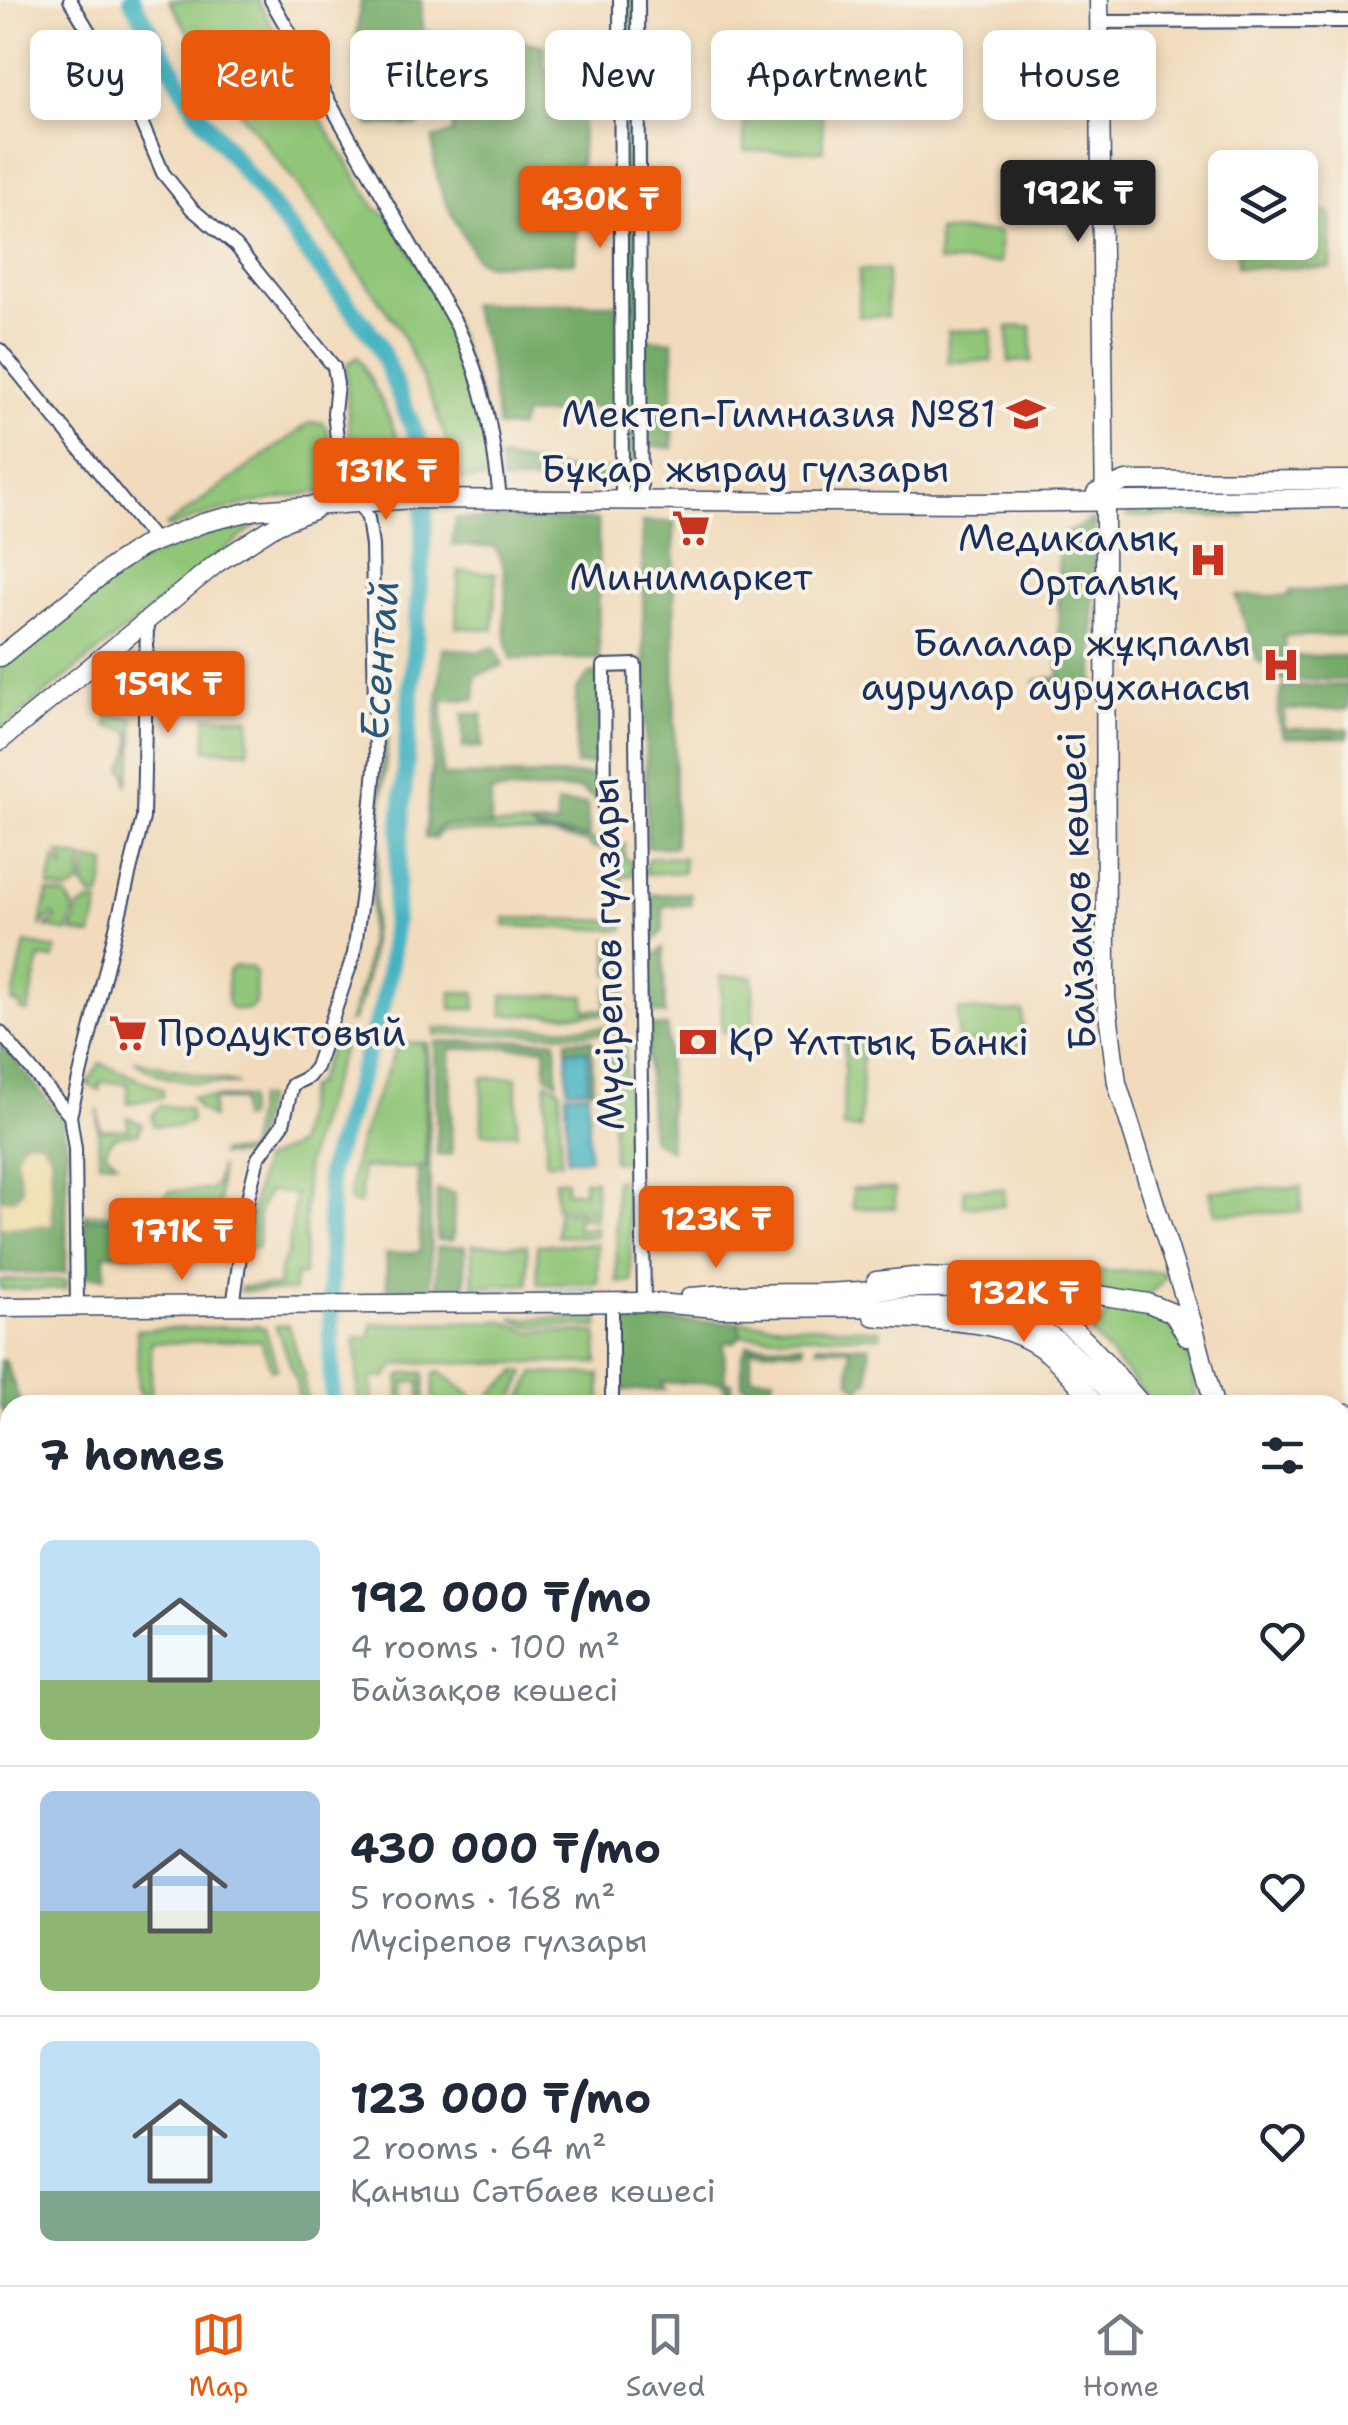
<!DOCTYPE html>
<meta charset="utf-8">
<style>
body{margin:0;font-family:"Shantell Sans",sans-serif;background:#f6f6f7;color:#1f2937;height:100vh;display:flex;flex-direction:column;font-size:38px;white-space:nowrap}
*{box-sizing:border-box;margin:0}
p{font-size:32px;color:#747a83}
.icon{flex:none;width:55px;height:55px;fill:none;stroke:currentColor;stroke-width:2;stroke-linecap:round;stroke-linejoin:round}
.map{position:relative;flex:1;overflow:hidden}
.details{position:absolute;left:0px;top:1395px;width:1350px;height:890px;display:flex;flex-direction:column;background:#fff;border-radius:30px 30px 0 0;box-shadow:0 5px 15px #0003}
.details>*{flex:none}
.top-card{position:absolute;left:30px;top:30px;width:1290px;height:90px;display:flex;gap:20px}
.tools{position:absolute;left:1208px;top:150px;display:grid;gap:20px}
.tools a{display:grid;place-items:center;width:110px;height:110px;border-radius:15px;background:#fff;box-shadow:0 5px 15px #0003;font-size:50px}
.price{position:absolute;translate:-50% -85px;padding:0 22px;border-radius:10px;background:#ea580c;color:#fff;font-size:32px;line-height:65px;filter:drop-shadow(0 2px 5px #0008)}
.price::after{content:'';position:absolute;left:50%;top:60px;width:30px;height:22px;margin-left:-15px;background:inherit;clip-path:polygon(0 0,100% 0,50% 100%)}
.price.selected{background:#222;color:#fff}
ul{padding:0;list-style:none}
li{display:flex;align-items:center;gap:30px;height:250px;padding:0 40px}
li+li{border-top:2px solid #e0e1e3}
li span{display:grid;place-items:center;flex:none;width:280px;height:200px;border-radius:15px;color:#555}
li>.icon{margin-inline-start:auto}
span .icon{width:120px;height:120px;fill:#fffc;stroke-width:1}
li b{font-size:42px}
h2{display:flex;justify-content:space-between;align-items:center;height:120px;padding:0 40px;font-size:42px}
.chip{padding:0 35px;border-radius:15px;background:#fff;box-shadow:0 5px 15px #0003;font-size:35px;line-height:90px}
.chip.selected{background:#ea580c;color:#fff}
.tabs{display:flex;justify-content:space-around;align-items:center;height:140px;border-top:2px solid #e0e1e3;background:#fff;font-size:28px;color:#747a83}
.tabs a{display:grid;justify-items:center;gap:5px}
.tabs .selected{color:#ea580c}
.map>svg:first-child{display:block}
.green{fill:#91c678;stroke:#567a6b;stroke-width:2.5}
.forest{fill:#74ab68;stroke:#486d63;stroke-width:2.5}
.sand{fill:#eeda9e;stroke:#84847e;stroke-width:2.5}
.water{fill:#45b3c1;stroke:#307190;stroke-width:2.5}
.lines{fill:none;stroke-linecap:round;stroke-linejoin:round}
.stream{stroke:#45b3c1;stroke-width:2.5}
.river{stroke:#45b3c1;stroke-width:18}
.street-casing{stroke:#3b496c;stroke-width:16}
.secondary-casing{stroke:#3b496c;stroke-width:21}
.street{stroke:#fff;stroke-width:12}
.secondary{stroke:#fff;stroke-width:18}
.labels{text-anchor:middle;stroke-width:8;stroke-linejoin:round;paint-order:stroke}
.poi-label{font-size:38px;fill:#1b2f5e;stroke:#f7f3e8;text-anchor:end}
.street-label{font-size:38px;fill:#1b2f5e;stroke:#f7f3e8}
.water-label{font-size:40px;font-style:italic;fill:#28577c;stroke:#f7f3e8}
</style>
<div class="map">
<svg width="1348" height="2285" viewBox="0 0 1348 2285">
<rect width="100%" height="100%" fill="#f7f3e8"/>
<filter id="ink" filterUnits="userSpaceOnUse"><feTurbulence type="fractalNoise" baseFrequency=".01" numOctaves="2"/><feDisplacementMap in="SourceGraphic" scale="20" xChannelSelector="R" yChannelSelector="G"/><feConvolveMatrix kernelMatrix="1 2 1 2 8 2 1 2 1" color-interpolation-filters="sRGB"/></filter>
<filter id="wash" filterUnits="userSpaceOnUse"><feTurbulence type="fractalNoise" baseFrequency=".0048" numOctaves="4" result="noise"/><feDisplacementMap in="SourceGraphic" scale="40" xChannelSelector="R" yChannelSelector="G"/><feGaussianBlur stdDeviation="2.25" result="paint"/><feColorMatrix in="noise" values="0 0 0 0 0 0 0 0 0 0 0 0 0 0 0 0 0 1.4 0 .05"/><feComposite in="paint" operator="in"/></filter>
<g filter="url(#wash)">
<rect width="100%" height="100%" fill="#f1dbbc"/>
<g class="green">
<polygon points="169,0 258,0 317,113 376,209 389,216 453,323 479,397 491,479 460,479 434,405 400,330 295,182 221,88"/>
<polygon points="744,112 822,112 823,151 744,151"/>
<polygon points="1300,213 1332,213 1331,268 1237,267 1237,243 1300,242"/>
<polygon points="938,231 1000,232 1000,263 938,262"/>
<rect x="859" y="270" width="28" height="46"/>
<polygon points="1031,326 1032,361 1009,362 1008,327"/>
<polygon points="992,330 992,361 948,362 948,331"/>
<path d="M358 357C373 384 417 460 399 487L373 486 356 478 350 459 346 365Z"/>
<path d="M321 422 327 427 339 483 334 490C276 498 222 507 168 528L166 526 310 423Z"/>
<polygon points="1242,506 1245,516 1127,517 1131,508"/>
<polygon points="257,515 262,517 260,522 0,730 0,668 113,577 146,558"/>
<polygon points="459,571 496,573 493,630 456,627"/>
<polygon points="381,704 390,705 370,960 362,998 353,1020 349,1022 363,980 368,947 383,753"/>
<path d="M110 713 134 718 133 757 127 786V774L122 769C128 757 135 744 129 731L107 726Z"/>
<polygon points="207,716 250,718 248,751 205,749"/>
<polygon points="441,825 529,826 539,832 625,844 624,859 632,861 632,875 622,876 622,906 612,905 618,866 615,849 591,847 589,843 550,835 441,831 435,839 431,838"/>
<polygon points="59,853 84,859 80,884 67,892 49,887 55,857 62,867 65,865"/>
<polygon points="655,857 684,858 683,872 643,874 648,859"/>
<polygon points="89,860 107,863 100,898 91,896 83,885"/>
<polygon points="48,892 66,896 74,909 69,932 46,927 56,919 53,915 40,926"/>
<polygon points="91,901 99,903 92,936 73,932 78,909"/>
<polygon points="505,918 624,921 624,930 505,926"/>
<polygon points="25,943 56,949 54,959 40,957 28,1012 20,1010 20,1004 12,1002"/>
<polygon points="234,966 251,967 256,974 255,1004 249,1010 232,1009 227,1002 228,972"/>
<polygon points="721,976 753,976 753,1032 722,1032"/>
<polygon points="625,986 626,1014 503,1015 503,995 585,996 585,1010 605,1009 607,987"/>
<polygon points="451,992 475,992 476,1009 451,1009"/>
<polygon points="958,1010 1023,1012 1022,1045 957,1043"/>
<polygon points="622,1027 623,1033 435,1035 435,1029"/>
<polygon points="344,1032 342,1038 345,1042 314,1134 306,1167 304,1275 295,1276 294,1291 240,1291 241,1287 278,1286 280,1268 288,1252 295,1194 268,1191 259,1211 258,1248 244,1247 262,1161 296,1145 308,1088 316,1083 336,1033"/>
<polygon points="845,1039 863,1039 860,1129 843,1128"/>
<polygon points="611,1040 625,1040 628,1161 613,1161"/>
<path d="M399 1042 424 1043 426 1168H361V1200L359 1204 350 1202C349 1148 380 1091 399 1042Z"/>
<path d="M134 1060 238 1084C202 1084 163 1084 134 1060Z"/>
<polygon points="100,1063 163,1089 163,1097 128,1103 128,1083 100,1082 100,1091 87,1084"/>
<polygon points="517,1077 517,1133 482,1133 482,1078"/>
<polygon points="546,1081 560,1089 561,1162 546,1162"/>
<polygon points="191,1097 248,1098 246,1119 241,1119 241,1100 213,1100 212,1118 198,1108"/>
<polygon points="257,1098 265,1098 252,1156 220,1155 221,1152 248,1152"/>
<polygon points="160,1106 189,1108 191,1121 178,1127 153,1125 152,1115"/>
<path d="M98 1109 100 1129 128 1130V1117L142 1124 139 1133C123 1137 108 1131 106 1153L117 1162H99Z"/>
<polygon points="220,1166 219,1219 85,1219 85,1214 148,1214 170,1191 211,1190 216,1184"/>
<polygon points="555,1180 566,1180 566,1192 583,1192 583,1180 595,1180 596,1208 556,1208"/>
<polygon points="615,1180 628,1180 632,1282 617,1282"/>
<polygon points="1301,1187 1301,1212 1216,1214 1210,1191"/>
<polygon points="853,1188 895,1189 895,1208 853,1208"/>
<rect x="964" y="1189" width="40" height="17"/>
<polygon points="557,1212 596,1212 596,1221 577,1217 577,1230 596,1227 596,1237 557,1236"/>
<polygon points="597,1244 598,1283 538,1284 537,1245"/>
<polygon points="472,1245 527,1245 528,1284 473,1286"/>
<path d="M1096 1271 1167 1272C1150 1308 1126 1295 1094 1290Z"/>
<polygon points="0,1280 66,1280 65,1289 0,1289"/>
<path d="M1118 1303C1130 1306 1146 1307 1158 1312 1181 1321 1202 1383 1193 1405H1154L1091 1333Z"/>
<polygon points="599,1318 599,1327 530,1326 512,1319"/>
<polygon points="503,1321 529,1331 597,1333 598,1363 408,1363 395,1366 386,1377 372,1377 372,1405 358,1405 356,1337 370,1338 372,1324"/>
<polygon points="738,1322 880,1330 880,1336 741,1336"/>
<polygon points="288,1325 304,1375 307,1405 300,1405 296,1379 276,1326"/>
<polygon points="259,1326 265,1328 277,1368 271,1370 261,1340 151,1343 151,1405 142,1405 141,1391 138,1390 137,1330"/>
<polygon points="518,1371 525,1373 511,1405 490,1405 490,1395"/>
<polygon points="440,1372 472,1396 471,1405 433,1402 434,1374"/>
<polygon points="407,1373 424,1373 425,1405 420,1405 420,1382 405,1382 404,1405 399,1405 399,1377"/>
<polygon points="534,1373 600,1375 601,1405 519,1405"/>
<polygon points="0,1432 10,1445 10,1652 0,1665"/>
</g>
<g class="forest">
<path d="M361 0H421L423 32 489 33 545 46 544 65 551 86 560 92 549 68 581 77 583 113 575 262 485 264 476 259C453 214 433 192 433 139L453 133 452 100 439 99 440 113 416 126 370 125C349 95 356 33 361 0Z"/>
<polygon points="620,0 638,0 641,339 673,341 673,448 641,445 641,486 622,486"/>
<polygon points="470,304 617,304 618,482 502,482 500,458 573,470 615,470 617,409 578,406 561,413 524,415 519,428 498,427 488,357"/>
<path d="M455 519 598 520 599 659H512C495 623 517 580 495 547L452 545Z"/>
<polygon points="1094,519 1094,695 1037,692 1035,681 1059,677 1058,537"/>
<polygon points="642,522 674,522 675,847 647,847"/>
<polygon points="1348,590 1348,635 1284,636 1285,656 1348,656 1348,680 1273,680 1273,663 1258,662 1236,596 1289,596 1290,591"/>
<polygon points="494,647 503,666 476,675 475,699 443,700 442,776 600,775 600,803 580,789 491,792 491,827 441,825 431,838 425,838 443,648 479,652"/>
<polygon points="591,673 599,673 599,764 576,765 576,690"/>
<path d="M1348 685V709L1284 710 1285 729H1348V737H1285C1274 722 1277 702 1284 686Z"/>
<polygon points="463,714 482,714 482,747 463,748"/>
<polygon points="557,804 587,804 589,838 539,831 529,826 557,825"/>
<polygon points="690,893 691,905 663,906 663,931 651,944 648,895"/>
<polygon points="608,940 624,940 625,974 609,974"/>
<polygon points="663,948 665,1015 651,1011 648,961"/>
<polygon points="667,1026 670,1150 651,1138 646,1027"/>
<polygon points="556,1040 557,1082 546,1074 545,1047 450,1049 452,1154 437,1155 435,1042"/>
<polygon points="567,1040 592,1040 593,1089 588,1089 588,1050 567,1050"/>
<path d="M0 1042 61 1116 67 1146 66 1273H0V1228L53 1225 18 1170C21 1183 25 1192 13 1200L0 1198Z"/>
<polygon points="424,1043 428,1043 431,1287 387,1288 386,1254 420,1252 418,1168 426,1167"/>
<polygon points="437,1190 454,1193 453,1240 437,1240"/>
<polygon points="85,1219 191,1219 190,1254 105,1254 105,1277 85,1276"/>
<polygon points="465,1246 465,1286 437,1287 437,1247"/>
<polygon points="622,1321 738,1322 741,1336 734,1342 724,1342 725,1382 732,1382 732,1391 726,1391 721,1382 661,1383 664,1390 623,1390"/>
<polygon points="803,1344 803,1350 751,1349 751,1377 774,1377 768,1397 742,1384 742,1356 748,1345"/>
<polygon points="817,1344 869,1346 869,1379 859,1390 850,1381 850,1348 817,1348"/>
<polygon points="5,1360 21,1405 10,1405 10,1419 0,1406 0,1361"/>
<polygon points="10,1691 10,1865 0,1865 0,1834 7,1833 4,1803 0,1802 0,1703"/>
<polygon points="7,2119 10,2119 10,2178 1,2173 0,2138 7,2138"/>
<polygon points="255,2275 294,2275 295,2285 256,2285"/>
<polygon points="404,2275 476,2275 476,2285 393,2285"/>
<polygon points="486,2275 537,2275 536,2285 486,2285"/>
<polygon points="550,2275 605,2275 605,2285 549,2285"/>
<polygon points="726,2275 777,2275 773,2285 726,2285"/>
<polygon points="815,2275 863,2275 862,2285 813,2285"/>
<polygon points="621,2277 709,2277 713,2279 713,2285 616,2285"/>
</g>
<polygon class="sand" points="28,1139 41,1141 51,1155 53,1226 0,1228 0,1198 13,1199 22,1190 16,1156 20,1144"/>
<g class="water">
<rect x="567" y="1050" width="21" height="39"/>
<polygon points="566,1093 588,1093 589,1159 567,1159"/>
</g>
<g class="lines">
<g class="stream">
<polyline points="473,1291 520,1291"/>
<polyline points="538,1291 596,1290"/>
</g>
<g class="river">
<polyline points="132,0 197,111 377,341 423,452 426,476 424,525 390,968 382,1007 329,1170 332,1405"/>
<polyline points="350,2285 351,2275"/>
</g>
</g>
</g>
<g filter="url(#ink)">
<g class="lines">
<g class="street-casing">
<g id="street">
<polyline points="70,0 135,108 163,173 192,209 236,246 334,367 337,384 334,413 340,463 345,478 368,518 372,546 376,758 367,854 354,954 316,1067 308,1077 292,1085 283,1124 258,1158 248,1198 233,1307"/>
<path d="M271 0 457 326C485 385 493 435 500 499"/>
<polyline points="620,0 622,501"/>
<polyline points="638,0 641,501"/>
<polyline points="1099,22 1348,21"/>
<polyline points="0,350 155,541"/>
<polyline points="605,812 604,666 635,665 644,1302"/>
<polyline points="0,1032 70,1116 75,1149 77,1307"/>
<polyline points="70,1116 143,818 147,623"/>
<polyline points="612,1303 612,1405"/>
<polyline points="1340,1500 1348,1586"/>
<polyline points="1340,1696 1348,1685"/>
<polyline points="1340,2187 1348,2240"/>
<polyline points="98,2275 98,2285"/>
</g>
</g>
<g class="secondary-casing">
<g id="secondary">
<polyline points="1099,0 1105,516 1106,997 1117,1083 1194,1328 1214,1405"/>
<polyline points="1096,493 1126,481 1348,480"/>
<polyline points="0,657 114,565 141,547 203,523 256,510 413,499 978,503 1348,498"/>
<polyline points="0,741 217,563 278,524 313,510"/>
<polyline points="876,1281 914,1277 999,1279 1148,1303 1173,1313 1187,1337"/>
<path d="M690 1297C734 1292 778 1294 822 1293 887 1291 984 1276 1043 1308 1083 1330 1112 1371 1142 1405"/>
<path d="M0 1307 644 1302 717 1308 983 1307C1045 1316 1081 1361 1121 1405"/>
<path d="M873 1316C933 1323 997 1313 1048 1353 1066 1368 1081 1387 1096 1405"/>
<polyline points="1340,1417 1348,1413"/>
<polyline points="1340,1435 1348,1431"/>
<polyline points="1340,1453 1348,1449"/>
<polyline points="1340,1472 1348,1469"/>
<polyline points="1340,1947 1348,1947"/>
<polyline points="0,1949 10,1949"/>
<polyline points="0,1969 10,1969"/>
<polyline points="1340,1969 1340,1983"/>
<polyline points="1340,1997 1348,1997"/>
<polyline points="1036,2275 1037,2285"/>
<polyline points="794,2285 796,2275"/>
</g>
</g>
<use href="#street" class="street"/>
<use href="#secondary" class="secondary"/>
</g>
</g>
<defs>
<g id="school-bare" transform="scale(3)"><path d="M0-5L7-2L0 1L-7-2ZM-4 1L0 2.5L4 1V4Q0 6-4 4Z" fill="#c8321e" stroke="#f7f3e8" stroke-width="2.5" paint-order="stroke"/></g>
<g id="supermarket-bare" transform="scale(3)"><path d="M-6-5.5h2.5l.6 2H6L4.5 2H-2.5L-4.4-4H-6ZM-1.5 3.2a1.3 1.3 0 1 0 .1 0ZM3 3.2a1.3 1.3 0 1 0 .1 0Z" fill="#c8321e" stroke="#f7f3e8" stroke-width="2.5" paint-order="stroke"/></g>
<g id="hospital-bare" transform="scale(3)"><path d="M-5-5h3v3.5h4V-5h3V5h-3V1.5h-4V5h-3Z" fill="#c8321e" stroke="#f7f3e8" stroke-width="2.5" paint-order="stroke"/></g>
<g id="bank-bare" transform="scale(3)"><path d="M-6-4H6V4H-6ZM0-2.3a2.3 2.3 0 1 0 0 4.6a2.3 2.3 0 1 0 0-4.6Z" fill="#c8321e" stroke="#f7f3e8" stroke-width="2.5" paint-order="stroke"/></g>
</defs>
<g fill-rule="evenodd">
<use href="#school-bare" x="1026" y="414"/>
<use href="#supermarket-bare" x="691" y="528"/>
<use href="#hospital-bare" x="1208" y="560"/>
<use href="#hospital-bare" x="1281" y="665"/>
<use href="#supermarket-bare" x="128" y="1033"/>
<use href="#bank-bare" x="698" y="1042"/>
</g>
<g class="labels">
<g class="poi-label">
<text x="996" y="427">Мектеп-Гимназия №81</text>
<text x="1178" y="551">Медикалық<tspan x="1178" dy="44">Орталық</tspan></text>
<text x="691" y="590" text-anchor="middle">Минимаркет</text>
<text x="1251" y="656">Балалар жұқпалы<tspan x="1251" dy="44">аурулар ауруханасы</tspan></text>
<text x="158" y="1046" text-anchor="start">Продуктовый</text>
<text x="728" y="1055" text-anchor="start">ҚР Ұлттық Банкі</text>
</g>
<g class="street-label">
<text x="745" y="482">Бұқар жырау гүлзары</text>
<text transform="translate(1077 891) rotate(-92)" y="13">Байзақов көшесі</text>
<text transform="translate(608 954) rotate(-91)" y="13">Мүсірепов гүлзары</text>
</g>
<g class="water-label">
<text transform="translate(379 660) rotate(-86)" y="14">Есентай</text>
</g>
</g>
</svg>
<div class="tools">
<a><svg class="icon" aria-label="layers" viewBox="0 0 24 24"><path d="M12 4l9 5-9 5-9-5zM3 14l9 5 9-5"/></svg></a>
</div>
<b class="price selected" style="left:1078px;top:245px">192K ₸</b>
<b class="price" style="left:600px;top:251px">430K ₸</b>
<b class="price" style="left:386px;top:523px">131K ₸</b>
<b class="price" style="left:168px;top:736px">159K ₸</b>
<b class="price" style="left:716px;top:1271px">123K ₸</b>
<b class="price" style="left:182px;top:1283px">171K ₸</b>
<b class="price" style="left:1024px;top:1345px">132K ₸</b>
<div class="top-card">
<a class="chip">Buy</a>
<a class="chip selected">Rent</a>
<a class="chip">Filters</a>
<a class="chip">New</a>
<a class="chip">Apartment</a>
<a class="chip">House</a>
</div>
<section class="details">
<h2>7 homes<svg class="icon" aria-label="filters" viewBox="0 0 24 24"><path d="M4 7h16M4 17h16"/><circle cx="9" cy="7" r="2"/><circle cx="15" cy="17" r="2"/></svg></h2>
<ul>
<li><span style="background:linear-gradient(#bfe0f5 70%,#8fb573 0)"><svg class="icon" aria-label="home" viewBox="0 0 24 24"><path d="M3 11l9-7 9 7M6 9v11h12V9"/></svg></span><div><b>192 000 ₸/mo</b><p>4 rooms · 100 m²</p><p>Байзақов көшесі</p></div><svg class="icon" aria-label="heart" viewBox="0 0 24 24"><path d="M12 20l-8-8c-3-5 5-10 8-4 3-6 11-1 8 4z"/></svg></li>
<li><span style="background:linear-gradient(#a9c7e8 60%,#8fb573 0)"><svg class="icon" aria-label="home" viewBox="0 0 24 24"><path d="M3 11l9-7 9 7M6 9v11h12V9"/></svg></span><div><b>430 000 ₸/mo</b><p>5 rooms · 168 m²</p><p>Мүсірепов гүлзары</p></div><svg class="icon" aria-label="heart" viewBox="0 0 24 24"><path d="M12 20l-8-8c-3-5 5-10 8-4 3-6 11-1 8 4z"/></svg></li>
<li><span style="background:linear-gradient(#bfe0f5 75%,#7fa58c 0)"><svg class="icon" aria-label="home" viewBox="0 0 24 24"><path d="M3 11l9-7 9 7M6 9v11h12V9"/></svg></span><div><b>123 000 ₸/mo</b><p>2 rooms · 64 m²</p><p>Қаныш Сәтбаев көшесі</p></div><svg class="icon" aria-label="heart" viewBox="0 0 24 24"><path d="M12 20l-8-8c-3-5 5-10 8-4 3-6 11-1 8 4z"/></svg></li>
</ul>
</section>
</div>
<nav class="tabs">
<a class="selected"><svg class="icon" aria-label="map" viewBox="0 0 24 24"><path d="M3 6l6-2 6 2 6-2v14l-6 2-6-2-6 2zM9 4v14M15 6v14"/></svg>Map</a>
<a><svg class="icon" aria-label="saved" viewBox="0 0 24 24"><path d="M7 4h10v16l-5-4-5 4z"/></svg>Saved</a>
<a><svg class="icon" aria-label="home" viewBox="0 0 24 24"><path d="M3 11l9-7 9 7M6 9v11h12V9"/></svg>Home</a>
</nav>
